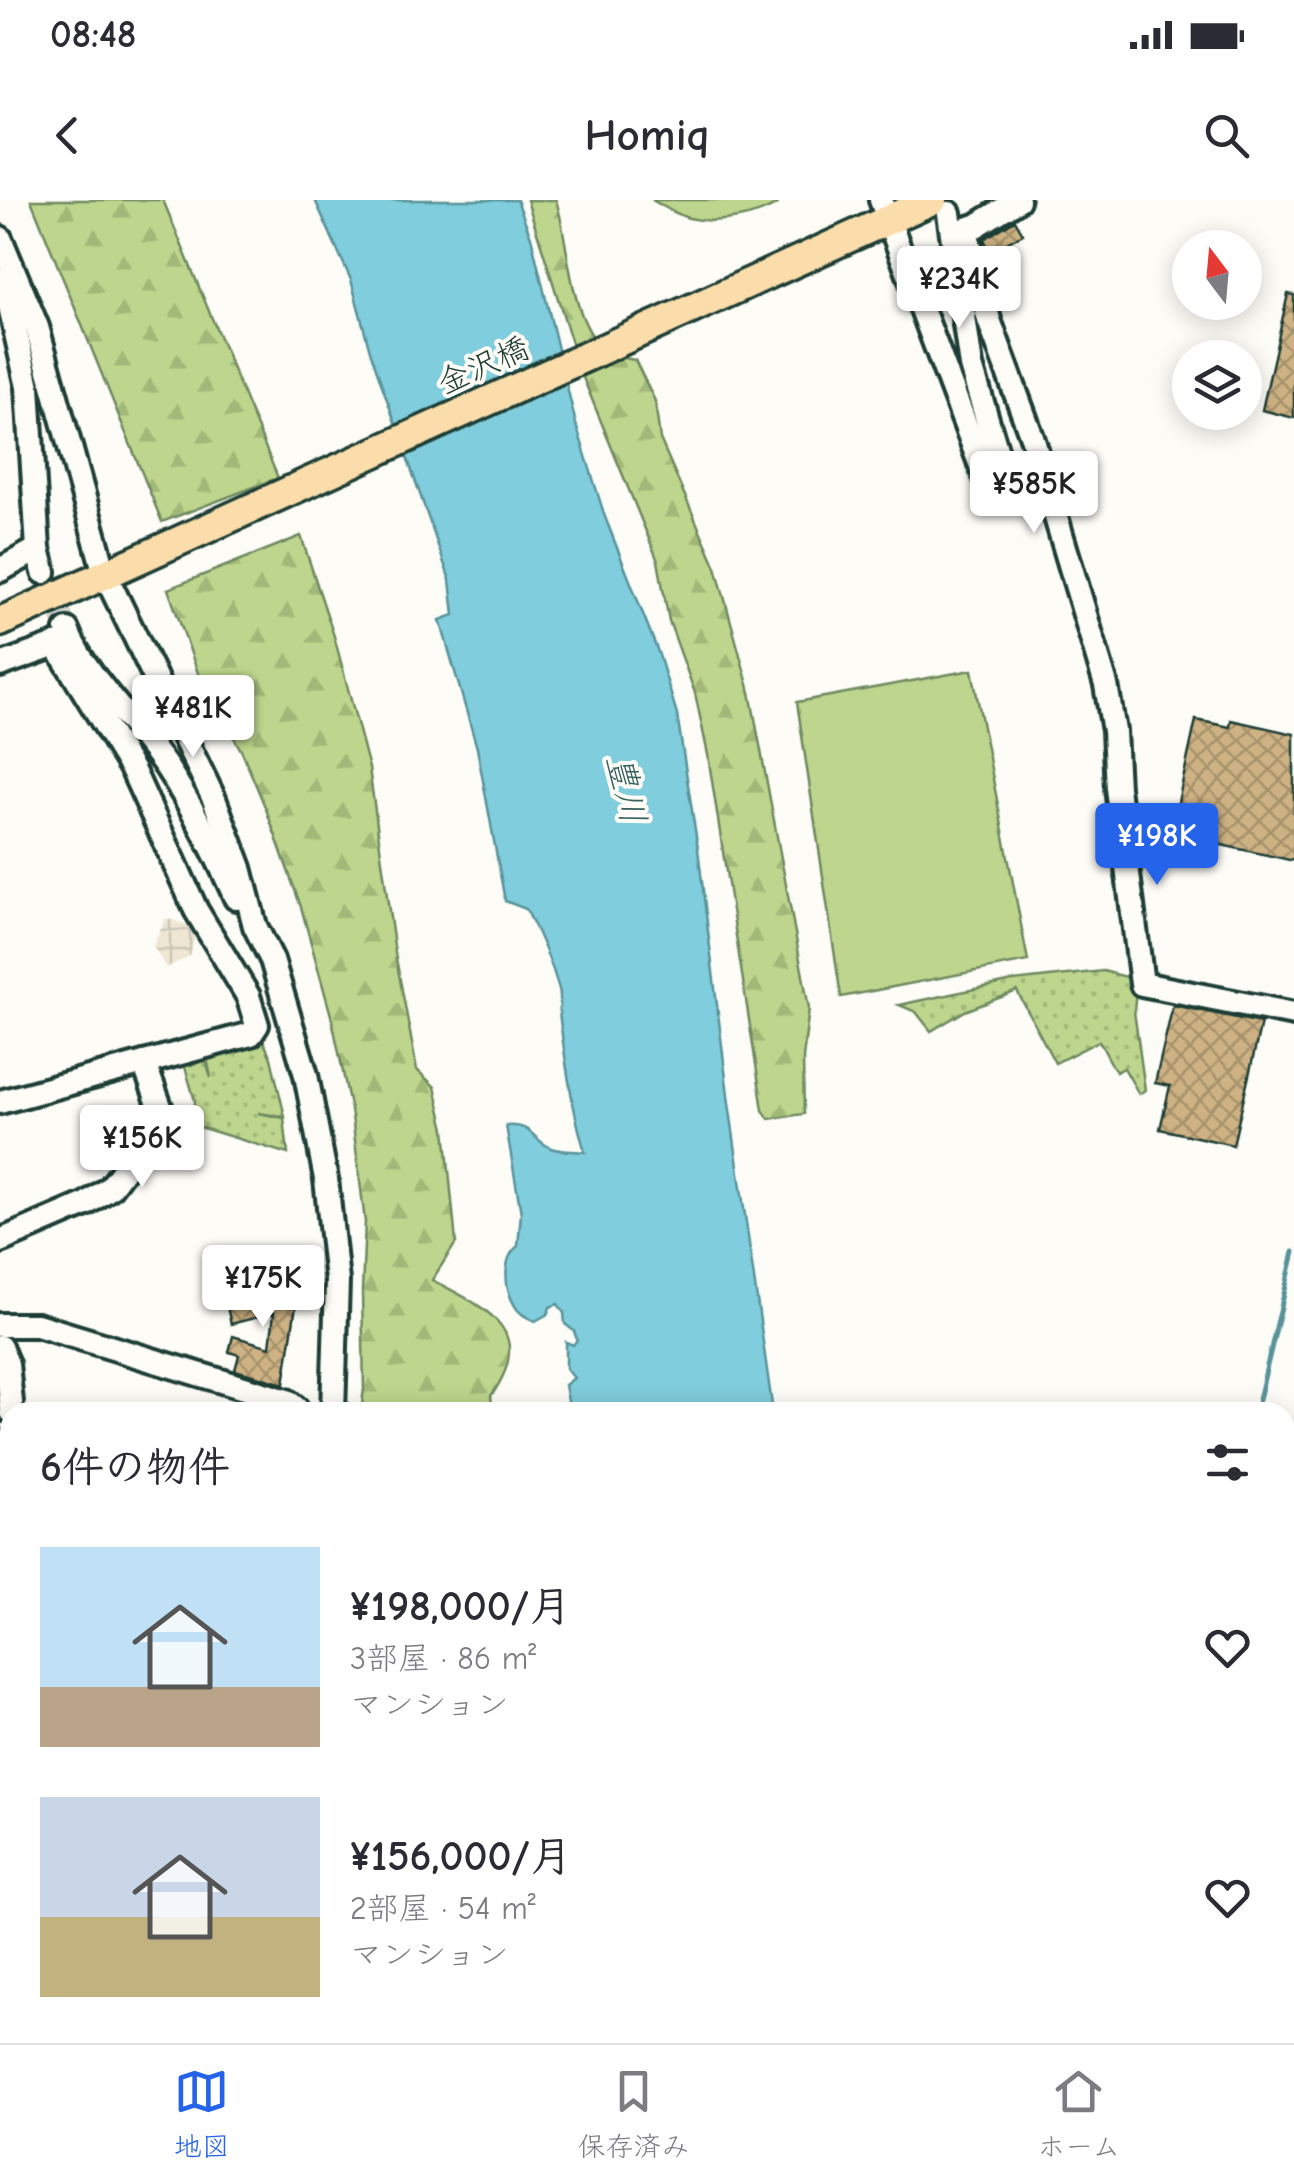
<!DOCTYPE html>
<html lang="ja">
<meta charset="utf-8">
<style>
body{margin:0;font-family:"Comic Neue","Klee One",sans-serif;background:#f2f2f3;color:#2b2b33;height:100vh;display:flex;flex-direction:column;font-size:38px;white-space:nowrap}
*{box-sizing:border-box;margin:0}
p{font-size:32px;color:#7c7c81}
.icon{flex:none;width:55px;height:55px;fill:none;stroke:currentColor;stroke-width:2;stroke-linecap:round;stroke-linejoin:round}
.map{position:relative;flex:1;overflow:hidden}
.side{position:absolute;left:0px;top:1202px;width:1295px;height:642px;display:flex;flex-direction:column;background:#fff;border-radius:30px 30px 0 0;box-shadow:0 5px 25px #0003}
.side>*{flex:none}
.needle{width:65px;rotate:344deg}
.buttons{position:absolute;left:1172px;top:30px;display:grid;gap:20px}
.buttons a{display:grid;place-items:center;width:90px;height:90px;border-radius:50%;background:#fff;box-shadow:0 5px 25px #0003;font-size:50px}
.price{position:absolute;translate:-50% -85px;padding:0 22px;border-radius:10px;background:#fff;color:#222;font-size:32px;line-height:65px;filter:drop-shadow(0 2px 5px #0008)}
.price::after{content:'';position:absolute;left:50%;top:60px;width:30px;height:22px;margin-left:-15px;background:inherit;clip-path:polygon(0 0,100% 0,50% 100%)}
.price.active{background:#2563eb;color:#fff}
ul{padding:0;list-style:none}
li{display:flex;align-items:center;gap:30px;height:250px;padding:0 40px}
li span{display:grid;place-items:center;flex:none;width:280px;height:200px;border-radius:0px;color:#555}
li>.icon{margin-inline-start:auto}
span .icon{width:120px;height:120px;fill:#fffc;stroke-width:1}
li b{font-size:42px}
h2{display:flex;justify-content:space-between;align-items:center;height:120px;padding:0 40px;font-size:42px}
.status{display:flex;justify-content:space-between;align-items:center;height:70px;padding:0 50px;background:#fff;direction:ltr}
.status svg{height:28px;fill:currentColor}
header{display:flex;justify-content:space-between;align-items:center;height:130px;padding:0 40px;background:#fff;font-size:45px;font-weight:600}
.tab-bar{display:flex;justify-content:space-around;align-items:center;height:140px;border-top:2px solid #e1e1e2;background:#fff;font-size:28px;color:#7c7c81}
.tab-bar a{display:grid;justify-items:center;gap:5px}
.tab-bar .active{color:#2563eb}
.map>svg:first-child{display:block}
.industrial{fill:url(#industrial-grid)}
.grass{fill:url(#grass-dots);stroke:#6e8960;stroke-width:2.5}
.forest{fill:url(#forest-firs);stroke:#6e8960;stroke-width:2.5}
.garden{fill:#bdd58c;stroke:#6e8960;stroke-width:2.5}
.water{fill:#7fcddd;stroke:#599399;stroke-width:2.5}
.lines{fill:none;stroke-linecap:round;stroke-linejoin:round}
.stream{stroke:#599399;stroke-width:5}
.river{stroke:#7fcddd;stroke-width:30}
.building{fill:url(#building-cross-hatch);stroke:#1f3d34;stroke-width:2.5}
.minor-tunnel{stroke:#d1d6d0;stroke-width:22;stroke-dasharray:22 11;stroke-linecap:butt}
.minor-casing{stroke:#1f3d34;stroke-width:30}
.major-casing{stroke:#1f3d34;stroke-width:35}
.minor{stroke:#fdfcf7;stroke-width:22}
.major{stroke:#faddab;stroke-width:28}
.labels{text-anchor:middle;stroke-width:8;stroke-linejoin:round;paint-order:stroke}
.street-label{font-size:32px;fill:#1f3d34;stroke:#fdfcf7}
.water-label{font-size:35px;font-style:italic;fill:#37615e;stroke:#fdfcf7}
</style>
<div class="status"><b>08:48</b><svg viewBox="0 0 49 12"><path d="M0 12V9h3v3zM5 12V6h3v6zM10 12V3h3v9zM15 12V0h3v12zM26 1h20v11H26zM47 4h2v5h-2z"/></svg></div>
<header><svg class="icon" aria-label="back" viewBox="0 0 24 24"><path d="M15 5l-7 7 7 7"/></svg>Homiq<svg class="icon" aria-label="search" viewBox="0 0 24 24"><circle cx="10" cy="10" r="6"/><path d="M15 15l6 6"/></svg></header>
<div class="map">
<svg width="1294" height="1843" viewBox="0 0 1294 1843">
<defs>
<pattern id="industrial-grid" width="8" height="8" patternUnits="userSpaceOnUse" patternTransform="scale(2.5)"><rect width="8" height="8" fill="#efe6d4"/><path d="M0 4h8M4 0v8" fill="none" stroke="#ccc6b7"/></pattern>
<pattern id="grass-dots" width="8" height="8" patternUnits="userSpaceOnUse" patternTransform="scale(2.5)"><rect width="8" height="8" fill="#bdd58c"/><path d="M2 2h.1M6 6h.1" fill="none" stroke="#a2b879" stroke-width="1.8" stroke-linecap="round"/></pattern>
<pattern id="forest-firs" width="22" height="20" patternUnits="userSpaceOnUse" patternTransform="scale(2.5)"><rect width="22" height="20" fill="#bdd58c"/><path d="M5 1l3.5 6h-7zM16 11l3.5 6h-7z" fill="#a2b879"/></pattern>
<pattern id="building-cross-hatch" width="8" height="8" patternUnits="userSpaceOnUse" patternTransform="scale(2.5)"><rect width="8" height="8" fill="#ceb283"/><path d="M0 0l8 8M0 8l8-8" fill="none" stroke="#a7926c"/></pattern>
</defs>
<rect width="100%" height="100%" fill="#fdfcf7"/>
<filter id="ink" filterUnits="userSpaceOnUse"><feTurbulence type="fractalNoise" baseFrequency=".01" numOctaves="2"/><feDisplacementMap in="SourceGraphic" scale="20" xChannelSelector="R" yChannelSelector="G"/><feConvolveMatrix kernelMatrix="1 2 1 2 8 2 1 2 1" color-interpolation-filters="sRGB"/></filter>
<g filter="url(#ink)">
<polygon class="industrial" points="166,718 197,728 190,756 166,768 153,746"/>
<g class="grass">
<polygon points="1103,771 1127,777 1136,790 1134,811 1145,890 1139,894 1124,868 1116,872 1099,841 1055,863 1017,791 965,811 931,831 916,812 899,805 1013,781"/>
<polygon points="262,838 271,858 285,917 258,913 284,918 288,954 193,925 195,901 183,860 204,854 211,878 206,853"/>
</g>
<g class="forest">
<polygon points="31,0 163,0 278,278 162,322"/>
<path d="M527 0H556C570 45 568 118 605 151 612 157 626 158 635 160L655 201 660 239 716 367 750 492 809 808 803 858 804 914 769 919 763 910 708 555 695 493 669 421 658 361 582 175Z"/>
<path d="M301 336 334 436 369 568 395 753 417 870 435 887 445 929 456 1043 432 1080C486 1108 538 1130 491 1196L493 1212H361L364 1189 362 1092 365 1022 352 916 332 819 301 707 266 609 242 552 199 476 168 389Z"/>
<polygon points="1294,1365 1294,1843 1253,1843 1250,1835 1285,1835 1285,1374"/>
<polygon points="227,1835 385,1835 391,1843 224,1843"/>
<polygon points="866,1835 1165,1835 1163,1843 866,1843"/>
</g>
<g class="garden">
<path d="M652 0H783C761 17 717 25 689 18 677 15 663 6 652 0Z"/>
<polygon points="972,470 1028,761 841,797 797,502"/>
</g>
<path class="water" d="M315 0H517L531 37 576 224 605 317 658 452 677 514 698 649 729 903 773 1212H570L565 1185 574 1178 566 1168V1142L573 1145 577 1140 574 1131 565 1124 564 1113 558 1104 550 1107 548 1114 535 1121C527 1117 519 1114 515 1106 504 1088 502 1058 518 1046L521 1013 506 926C533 924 531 939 551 948 561 952 575 950 585 952 572 908 566 865 560 820 558 810 562 798 559 789 551 761 539 734 526 709L505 701 477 548 440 420 454 415 450 380 370 151 351 80Z"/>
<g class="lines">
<g class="stream">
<polyline points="1256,1212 1294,1052"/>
<polyline points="929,1843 933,1835"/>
</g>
<g class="river">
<polyline points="1285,1347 1294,1338"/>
<polyline points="1228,1835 1231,1843"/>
</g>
</g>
<g class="building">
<polygon points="1015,20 1023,34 990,52 984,39"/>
<polygon points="1288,94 1294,95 1294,218 1262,210"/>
<polygon points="1196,520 1230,527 1231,520 1294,534 1294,661 1171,634"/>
<polygon points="1173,805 1261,823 1233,945 1160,929 1170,886 1155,883"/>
<polygon points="273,1082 275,1092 292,1088 296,1105 284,1184 235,1170 239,1155 229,1152 233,1136 270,1147 274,1113 231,1124 224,1094"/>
</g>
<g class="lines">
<polyline class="minor-tunnel" points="44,372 67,430"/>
<g class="minor-casing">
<g id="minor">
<polyline points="881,0 987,282 1001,276 996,249 971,166 949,13"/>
<polyline points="966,31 989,120 1033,240 1106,485 1114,531 1117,588 1142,784 1294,814"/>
<polyline points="954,32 976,26 1018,0"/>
<polyline points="0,38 37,127 105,374 214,599 240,668 255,726 272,760 306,875 326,979 337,1081 333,1212"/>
<polyline points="4,79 28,187 38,349 44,372"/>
<polyline points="0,370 38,349"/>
<path d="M67 430C83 475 140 527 167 568 194 609 216 654 236 698"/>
<polyline points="0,465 67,441"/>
<polyline points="0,902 251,834 257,825 248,796 196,710 133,571 56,445"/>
<polyline points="0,1041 86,1004 110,988 161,921 162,912 144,863"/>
<polyline points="0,1125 37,1125 287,1201 296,1208 296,1212"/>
<polyline points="0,1147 7,1164 12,1212"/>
<polyline points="0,1272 7,1258 10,1241"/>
<polyline points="0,1708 10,1713"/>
<polyline points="0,1802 10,1800"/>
<polyline points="106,1843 110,1835"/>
<polyline points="155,1843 159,1835"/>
</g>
</g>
<g class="major-casing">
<g id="major">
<polyline points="0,422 932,0"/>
<polyline points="1285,1310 1294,1299"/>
<polyline points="1208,1835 1211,1843"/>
</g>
</g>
<use href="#minor" class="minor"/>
<use href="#major" class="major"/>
</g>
</g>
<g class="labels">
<g class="street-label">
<text transform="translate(483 165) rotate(-24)" y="11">金沢橋</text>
</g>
<g class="water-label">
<text transform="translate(627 589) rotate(77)" y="12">豊川</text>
</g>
</g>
</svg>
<div class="buttons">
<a><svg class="needle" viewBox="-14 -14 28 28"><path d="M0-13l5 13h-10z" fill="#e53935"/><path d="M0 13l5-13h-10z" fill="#7c7c81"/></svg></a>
<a><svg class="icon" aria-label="layers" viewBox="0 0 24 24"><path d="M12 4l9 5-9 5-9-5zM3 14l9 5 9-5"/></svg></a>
</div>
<b class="price" style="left:959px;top:131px">¥234K</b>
<b class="price" style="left:1034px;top:336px">¥585K</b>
<b class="price" style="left:193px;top:560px">¥481K</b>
<b class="price active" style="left:1157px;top:688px">¥198K</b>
<b class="price" style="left:142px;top:990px">¥156K</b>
<b class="price" style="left:263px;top:1130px">¥175K</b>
<section class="side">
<h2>6件の物件<svg class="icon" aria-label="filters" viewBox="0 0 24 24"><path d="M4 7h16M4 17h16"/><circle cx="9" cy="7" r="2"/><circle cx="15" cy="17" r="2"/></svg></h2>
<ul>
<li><span style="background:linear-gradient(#bfe0f5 70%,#b9a48a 0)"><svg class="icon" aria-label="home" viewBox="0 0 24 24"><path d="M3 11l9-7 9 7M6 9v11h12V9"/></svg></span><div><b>¥198,000/月</b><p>3部屋 · 86 m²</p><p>マンション</p></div><svg class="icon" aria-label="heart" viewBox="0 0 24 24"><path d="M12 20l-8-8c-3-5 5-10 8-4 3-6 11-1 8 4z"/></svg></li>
<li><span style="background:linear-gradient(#c9d6e8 60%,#c2b280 0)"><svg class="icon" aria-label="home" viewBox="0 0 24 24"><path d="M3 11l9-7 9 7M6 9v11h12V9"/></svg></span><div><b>¥156,000/月</b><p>2部屋 · 54 m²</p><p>マンション</p></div><svg class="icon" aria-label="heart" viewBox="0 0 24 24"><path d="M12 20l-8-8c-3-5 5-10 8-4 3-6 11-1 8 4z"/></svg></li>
</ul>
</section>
</div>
<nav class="tab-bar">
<a class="active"><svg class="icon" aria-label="map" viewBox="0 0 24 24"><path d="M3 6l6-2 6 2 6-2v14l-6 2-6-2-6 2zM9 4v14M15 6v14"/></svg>地図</a>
<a><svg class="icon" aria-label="saved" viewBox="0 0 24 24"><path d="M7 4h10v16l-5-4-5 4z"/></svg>保存済み</a>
<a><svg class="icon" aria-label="home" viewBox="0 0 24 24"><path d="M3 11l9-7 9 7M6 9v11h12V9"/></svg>ホーム</a>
</nav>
